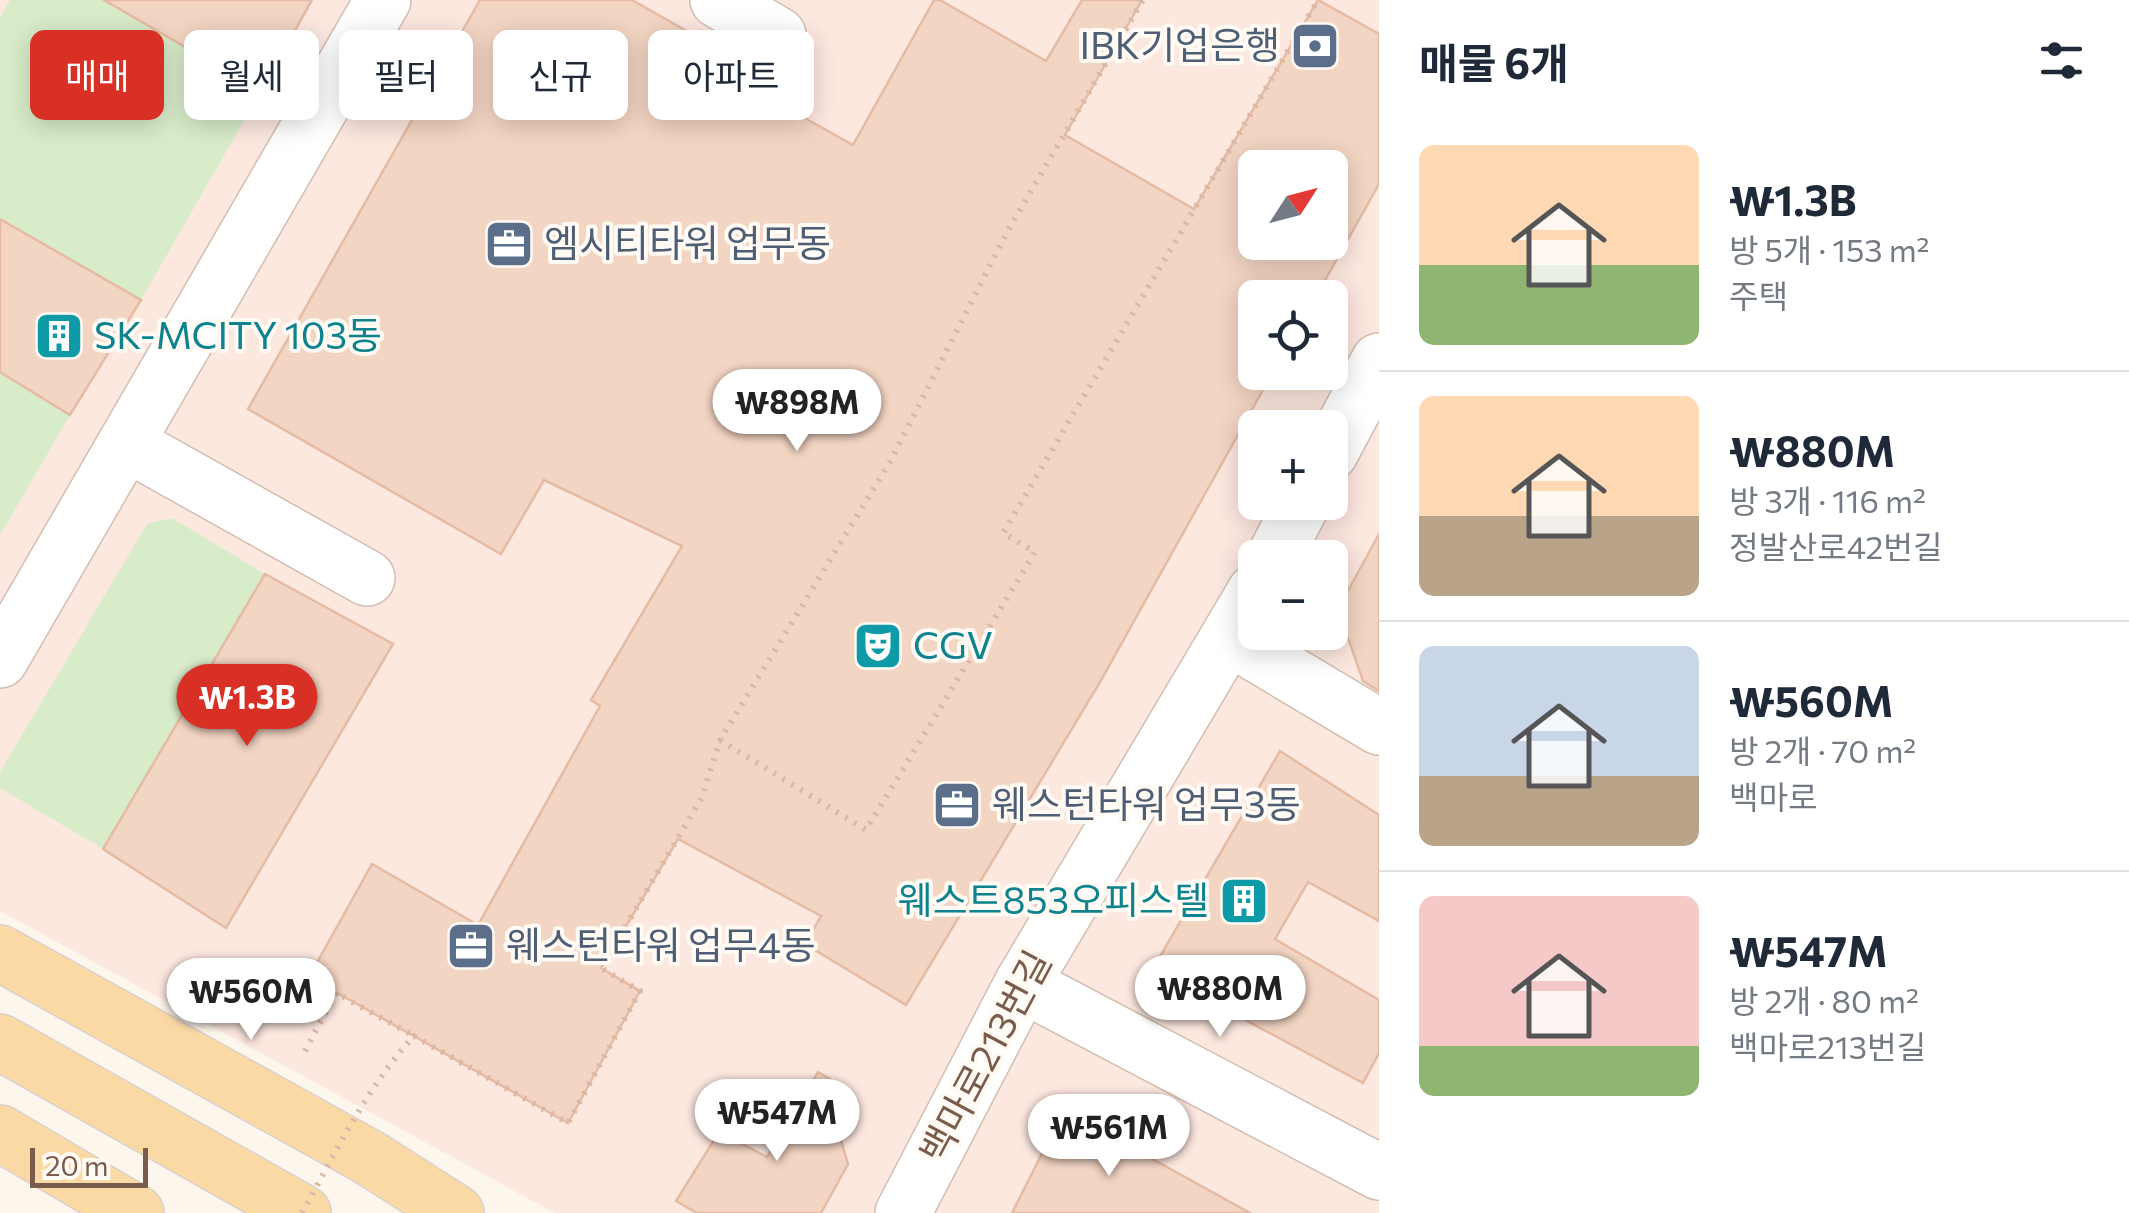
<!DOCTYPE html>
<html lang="ko">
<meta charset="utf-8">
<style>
body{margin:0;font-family:Commissioner,"Noto Sans KR",sans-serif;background:#f6f6f7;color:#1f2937;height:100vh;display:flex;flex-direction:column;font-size:38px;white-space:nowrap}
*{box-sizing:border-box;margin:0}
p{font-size:32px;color:#747a83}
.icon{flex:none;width:55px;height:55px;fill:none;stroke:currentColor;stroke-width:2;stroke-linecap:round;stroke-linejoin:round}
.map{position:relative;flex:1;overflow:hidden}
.sheet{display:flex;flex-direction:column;background:#fff;width:750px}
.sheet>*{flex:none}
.guide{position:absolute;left:30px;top:30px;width:950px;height:90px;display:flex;gap:20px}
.needle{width:65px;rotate:54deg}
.controls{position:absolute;left:1238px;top:150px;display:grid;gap:20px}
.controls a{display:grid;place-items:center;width:110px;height:110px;border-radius:15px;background:#fff;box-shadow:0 5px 25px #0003;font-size:50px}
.scale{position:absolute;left:30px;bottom:25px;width:118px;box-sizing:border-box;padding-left:10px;border:5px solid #7a5c4d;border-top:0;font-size:28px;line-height:35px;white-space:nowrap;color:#7a5c4d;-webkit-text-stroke:8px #fffaf3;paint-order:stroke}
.price{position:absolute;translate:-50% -85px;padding:0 22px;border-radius:35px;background:#fff;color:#222;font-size:32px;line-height:65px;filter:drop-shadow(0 2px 5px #0008)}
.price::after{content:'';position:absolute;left:50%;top:60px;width:30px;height:22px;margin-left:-15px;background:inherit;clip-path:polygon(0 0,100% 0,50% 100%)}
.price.active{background:#d93025;color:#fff}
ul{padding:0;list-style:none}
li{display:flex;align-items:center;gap:30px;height:250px;padding:0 40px}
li+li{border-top:2px solid #e0e1e3}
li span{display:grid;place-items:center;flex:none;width:280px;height:200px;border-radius:15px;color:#555}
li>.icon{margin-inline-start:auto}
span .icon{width:120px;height:120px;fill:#fffc;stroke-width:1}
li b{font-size:42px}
h2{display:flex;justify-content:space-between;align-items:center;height:120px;padding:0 40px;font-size:42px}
.chip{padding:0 35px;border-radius:15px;background:#fff;box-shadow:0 5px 25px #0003;font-size:35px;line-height:90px}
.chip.active{background:#d93025;color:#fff}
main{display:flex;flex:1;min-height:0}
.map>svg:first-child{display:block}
.commercial{fill:#fde8e0;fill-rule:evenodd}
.green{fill:#d8ecc9}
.building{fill:#f3d5c3;stroke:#e6bba3;stroke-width:2.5;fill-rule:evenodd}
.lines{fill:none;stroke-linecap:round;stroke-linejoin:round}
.minor-casing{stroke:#d1beb0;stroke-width:58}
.major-casing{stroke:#dad1cd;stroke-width:58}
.path{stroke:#d9b8a5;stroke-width:6;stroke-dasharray:2.5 8;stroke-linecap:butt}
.minor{stroke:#fff;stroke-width:55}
.major{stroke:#fbd9a5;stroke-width:55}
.path-bridge{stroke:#d9b8a5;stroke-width:6;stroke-dasharray:2.5 8;stroke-linecap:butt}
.labels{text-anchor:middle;stroke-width:8;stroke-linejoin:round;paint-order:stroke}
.service-label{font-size:38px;fill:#4e5e75;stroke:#fffaf3;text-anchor:start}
.culture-label{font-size:38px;fill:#0d838f;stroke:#fffaf3;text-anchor:start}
.street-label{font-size:38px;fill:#7a5c4d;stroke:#fffaf3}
</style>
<main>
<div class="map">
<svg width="1379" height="1213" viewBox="0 0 1379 1213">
<rect width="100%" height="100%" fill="#fdf6ec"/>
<path class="commercial" d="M0 0H1379V1213H555L0 911ZM1255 168H1330V242H1255ZM1255 298H1330V372H1255ZM1255 428H1330V502H1255ZM1255 558H1330V632H1255Z"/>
<g class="green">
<polygon points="10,0 106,0 261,91 141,300 0,218 0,18"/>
<polygon points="0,372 70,415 0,535"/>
<polygon points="172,518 265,574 103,849 0,788 0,772 147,524"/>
</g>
<g class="building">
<polygon points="104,0 312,0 261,91"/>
<path d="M480 0H632L771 79 762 94 853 145 934 0H940L1046 61 1082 0H1142L1065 135 1194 209 1318 0 1379 34V184L1315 298H1255V372H1273L1100 682 906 1005 805 944 821 916 678 839 601 968 640 991 568 1123 309 977 372 864 478 925 600 706 591 700 682 546 544 480 501 554 248 409ZM1255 168H1330V242H1255Z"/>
<polygon points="0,219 141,300 70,415 0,372"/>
<polygon points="1379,534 1379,691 1363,681 1338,609"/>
<polygon points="265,574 393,644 226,928 103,849"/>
<polygon points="1280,751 1379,815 1379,921 1308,882 1275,939 1379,1000 1379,1053 1363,1083 1152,970"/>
<polygon points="818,1072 843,1087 841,1140 848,1164 821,1213 697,1213 676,1201 719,1132 767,1157"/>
<polygon points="1064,1110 1250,1213 1012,1213"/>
</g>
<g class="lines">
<g class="minor-casing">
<g id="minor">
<polyline points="718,0 778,35"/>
<polyline points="126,443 367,578"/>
<polyline points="1330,453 1379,361"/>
<polyline points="1274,558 1303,502"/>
<polyline points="1230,638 1379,727"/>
<polyline points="0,660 383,0"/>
<polyline points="1022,984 1379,1172"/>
<polyline points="903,1213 1022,984 1255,592"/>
</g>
</g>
<g class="major-casing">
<g id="major">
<polyline points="0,953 370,1158 456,1213"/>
<polyline points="0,1042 303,1213"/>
<polyline points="0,1133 136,1213"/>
</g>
</g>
<g class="path">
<polyline points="720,740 866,830 1035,552 1003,533 1318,0"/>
<polyline points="305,1051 336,993 414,1036"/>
</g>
<use href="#minor" class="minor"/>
<use href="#major" class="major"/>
<path class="path-bridge" d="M302 1213C336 1152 366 1088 414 1036L568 1123 640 991 601 968 702 797 720 740 890 462 1007 232 1143 0"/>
</g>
<defs>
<g id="bank-square" transform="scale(2.5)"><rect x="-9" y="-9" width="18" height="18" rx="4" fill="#5c6f8a" stroke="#fffaf3"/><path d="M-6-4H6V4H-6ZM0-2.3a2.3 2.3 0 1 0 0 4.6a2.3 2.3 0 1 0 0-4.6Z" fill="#fff"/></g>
<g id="office-square" transform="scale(2.5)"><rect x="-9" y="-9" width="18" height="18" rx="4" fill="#5c6f8a" stroke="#fffaf3"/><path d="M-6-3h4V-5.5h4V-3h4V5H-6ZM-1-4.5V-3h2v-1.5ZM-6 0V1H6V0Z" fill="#fff"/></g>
<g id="building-square" transform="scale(2.5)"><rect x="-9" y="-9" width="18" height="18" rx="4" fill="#0f9aa8" stroke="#fffaf3"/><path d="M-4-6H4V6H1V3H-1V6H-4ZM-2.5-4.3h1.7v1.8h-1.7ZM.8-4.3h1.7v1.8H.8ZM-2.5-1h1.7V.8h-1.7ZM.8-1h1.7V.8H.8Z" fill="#fff"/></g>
<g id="theatre-square" transform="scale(2.5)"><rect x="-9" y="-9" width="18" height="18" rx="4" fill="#0f9aa8" stroke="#fffaf3"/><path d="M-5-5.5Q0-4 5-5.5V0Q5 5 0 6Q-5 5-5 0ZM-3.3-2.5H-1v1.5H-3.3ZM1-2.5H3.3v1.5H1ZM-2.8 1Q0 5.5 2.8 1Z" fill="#fff"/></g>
</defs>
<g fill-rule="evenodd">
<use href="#bank-square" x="1315" y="46"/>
<use href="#office-square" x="509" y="244"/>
<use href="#building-square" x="59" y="336"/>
<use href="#theatre-square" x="878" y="646"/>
<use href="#office-square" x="957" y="805"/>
<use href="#building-square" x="1244" y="901"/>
<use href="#office-square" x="471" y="946"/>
</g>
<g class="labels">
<g class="service-label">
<text x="1280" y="59" text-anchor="end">IBK기업은행</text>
<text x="544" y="257">엠시티타워 업무동</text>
<text x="992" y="818">웨스턴타워 업무3동</text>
<text x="506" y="959">웨스턴타워 업무4동</text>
</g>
<g class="culture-label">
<text x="94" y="349">SK-MCITY 103동</text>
<text x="913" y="659">CGV</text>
<text x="1209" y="914" text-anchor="end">웨스트853오피스텔</text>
</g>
<g class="street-label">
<text transform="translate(986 1057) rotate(-62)" y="13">백마로213번길</text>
</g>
</g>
</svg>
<div class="controls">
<a><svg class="needle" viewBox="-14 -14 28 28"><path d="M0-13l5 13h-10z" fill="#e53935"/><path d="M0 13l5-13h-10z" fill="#747a83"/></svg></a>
<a><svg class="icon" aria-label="locate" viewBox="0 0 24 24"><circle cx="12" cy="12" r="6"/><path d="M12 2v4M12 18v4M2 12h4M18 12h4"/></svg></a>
<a>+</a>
<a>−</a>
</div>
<div class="scale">20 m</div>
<b class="price" style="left:797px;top:454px">₩898M</b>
<b class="price active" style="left:247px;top:749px">₩1.3B</b>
<b class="price" style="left:1220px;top:1040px">₩880M</b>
<b class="price" style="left:251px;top:1043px">₩560M</b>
<b class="price" style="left:777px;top:1164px">₩547M</b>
<b class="price" style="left:1109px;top:1179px">₩561M</b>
<div class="guide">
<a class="chip active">매매</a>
<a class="chip">월세</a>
<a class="chip">필터</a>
<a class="chip">신규</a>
<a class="chip">아파트</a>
</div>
</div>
<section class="sheet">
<h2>매물 6개<svg class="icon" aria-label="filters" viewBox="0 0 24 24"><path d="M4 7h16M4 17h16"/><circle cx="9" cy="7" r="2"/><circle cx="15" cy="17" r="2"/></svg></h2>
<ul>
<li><span style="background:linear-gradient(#ffd9b3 60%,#8fb573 0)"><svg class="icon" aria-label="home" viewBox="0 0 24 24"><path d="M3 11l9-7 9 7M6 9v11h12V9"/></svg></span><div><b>₩1.3B</b><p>방 5개 · 153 m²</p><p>주택</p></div></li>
<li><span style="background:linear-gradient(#ffd9b3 60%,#b9a48a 0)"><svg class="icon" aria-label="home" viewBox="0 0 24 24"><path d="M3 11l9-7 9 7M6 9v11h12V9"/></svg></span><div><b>₩880M</b><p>방 3개 · 116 m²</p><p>정발산로42번길</p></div></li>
<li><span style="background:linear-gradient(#c9d6e8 65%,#b9a48a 0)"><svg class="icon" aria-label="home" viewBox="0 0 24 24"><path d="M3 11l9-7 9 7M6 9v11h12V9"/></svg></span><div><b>₩560M</b><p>방 2개 · 70 m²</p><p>백마로</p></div></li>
<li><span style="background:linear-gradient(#f6c9c9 75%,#8fb573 0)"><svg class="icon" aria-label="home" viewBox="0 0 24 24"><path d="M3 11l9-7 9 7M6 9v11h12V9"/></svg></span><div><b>₩547M</b><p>방 2개 · 80 m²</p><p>백마로213번길</p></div></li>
</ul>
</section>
</main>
